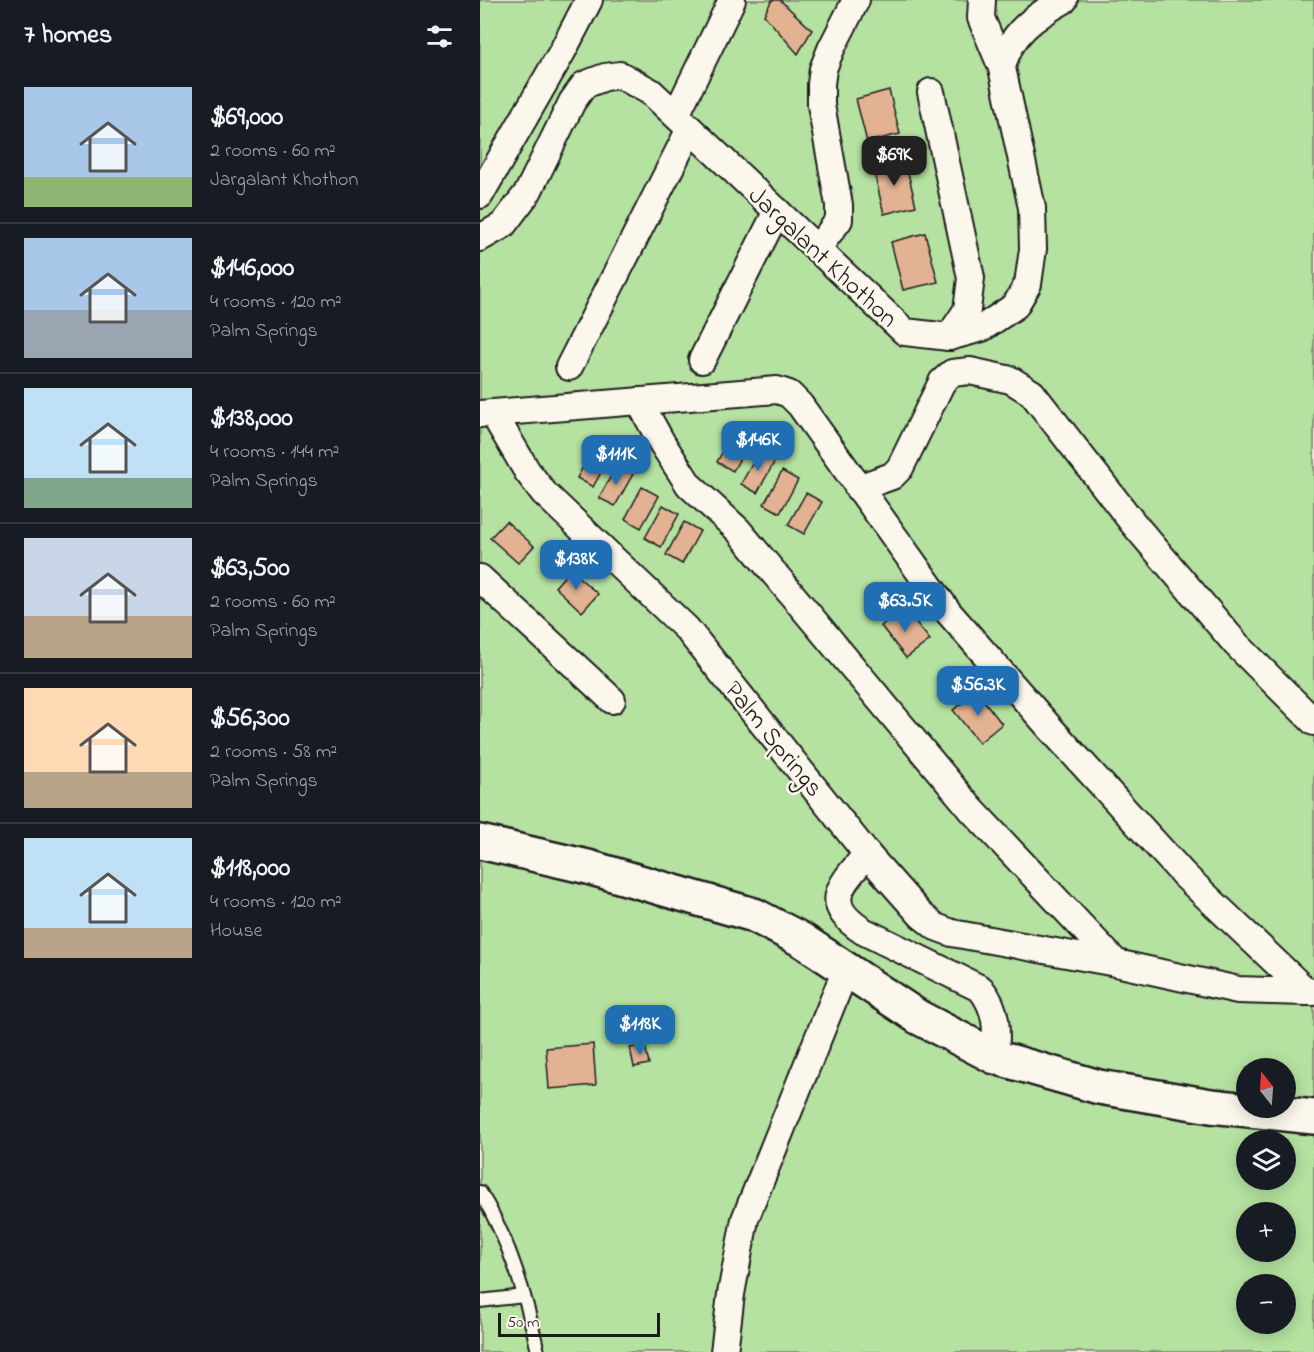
<!DOCTYPE html>
<meta charset="utf-8">
<style>
body{margin:0;font-family:"Indie Flower",sans-serif;background:#242831;color:#f1f3f6;height:100vh;display:flex;flex-direction:column;font-size:22px;white-space:nowrap}
*{box-sizing:border-box;margin:0}
p{font-size:20px;color:#9ea1a6}
.icon{flex:none;width:33px;height:33px;fill:none;stroke:currentColor;stroke-width:2;stroke-linecap:round;stroke-linejoin:round}
.map{position:relative;flex:1;overflow:hidden}
.panel{display:flex;flex-direction:column;background:#171b24;width:480px}
.panel>*{flex:none}
.needle{width:39px;rotate:343deg}
.fabs{position:absolute;left:756px;top:1058px;display:grid;gap:12px}
.fabs a{display:grid;place-items:center;width:60px;height:60px;border-radius:50%;background:#171b24;box-shadow:0 3px 15px #0003;font-size:30px}
.scale{position:absolute;left:18px;bottom:15px;width:162px;box-sizing:border-box;padding-left:6px;border:3px solid #1c1c1c;border-top:0;font-size:16px;line-height:21px;white-space:nowrap;color:#1c1c1c;-webkit-text-stroke:4px #fbf7ec;paint-order:stroke}
.price{position:absolute;translate:-50% -51px;padding:0 14px;border-radius:12px;background:#1f6fb2;color:#fff;font-size:20px;line-height:39px;filter:drop-shadow(0 2px 3px #0008)}
.price::after{content:'';position:absolute;left:50%;top:36px;width:18px;height:14px;margin-left:-9px;background:inherit;clip-path:polygon(0 0,100% 0,50% 100%)}
.price.active{background:#222;color:#fff}
ul{padding:0;list-style:none}
li{display:flex;align-items:center;gap:18px;height:150px;padding:0 24px}
li+li{border-top:2px solid #363941}
li span{display:grid;place-items:center;flex:none;width:168px;height:120px;border-radius:0px;color:#555}
li>.icon{margin-inline-start:auto}
span .icon{width:72px;height:72px;fill:#fffc;stroke-width:1}
li b{font-size:26px}
h2{display:flex;justify-content:space-between;align-items:center;height:72px;padding:0 24px;font-size:26px}
main{display:flex;flex:1;min-height:0}
.map>svg:first-child{display:block}
.green{fill:#b5e2a1;stroke:#687f5e;stroke-width:1.5;fill-rule:evenodd}
.building{fill:#e2b293;stroke:#1c1c1c;stroke-width:1.5}
.lines{fill:none;stroke-linecap:round;stroke-linejoin:round}
.lane-casing{stroke:#1c1c1c;stroke-width:16}
.street-casing{stroke:#1c1c1c;stroke-width:30}
.secondary-casing{stroke:#1c1c1c;stroke-width:38}
.lane{stroke:#fbf7ec;stroke-width:12}
.street{stroke:#fbf7ec;stroke-width:26}
.secondary{stroke:#fbf7ec;stroke-width:33}
.labels{text-anchor:middle;stroke-width:5;stroke-linejoin:round;paint-order:stroke}
.street-label{font-size:26px;fill:#1c1c1c;stroke:#fbf7ec}
</style>
<main>
<section class="panel">
<h2>7 homes<svg class="icon" aria-label="filters" viewBox="0 0 24 24"><path d="M4 7h16M4 17h16"/><circle cx="9" cy="7" r="2"/><circle cx="15" cy="17" r="2"/></svg></h2>
<ul>
<li><span style="background:linear-gradient(#a9c7e8 75%,#8fb573 0)"><svg class="icon" aria-label="home" viewBox="0 0 24 24"><path d="M3 11l9-7 9 7M6 9v11h12V9"/></svg></span><div><b>$69,000</b><p>2 rooms · 60 m²</p><p>Jargalant Khothon</p></div></li>
<li><span style="background:linear-gradient(#a9c7e8 60%,#9aa5b1 0)"><svg class="icon" aria-label="home" viewBox="0 0 24 24"><path d="M3 11l9-7 9 7M6 9v11h12V9"/></svg></span><div><b>$146,000</b><p>4 rooms · 120 m²</p><p>Palm Springs</p></div></li>
<li><span style="background:linear-gradient(#bfe0f5 75%,#7fa58c 0)"><svg class="icon" aria-label="home" viewBox="0 0 24 24"><path d="M3 11l9-7 9 7M6 9v11h12V9"/></svg></span><div><b>$138,000</b><p>4 rooms · 144 m²</p><p>Palm Springs</p></div></li>
<li><span style="background:linear-gradient(#c9d6e8 65%,#b9a48a 0)"><svg class="icon" aria-label="home" viewBox="0 0 24 24"><path d="M3 11l9-7 9 7M6 9v11h12V9"/></svg></span><div><b>$63,500</b><p>2 rooms · 60 m²</p><p>Palm Springs</p></div></li>
<li><span style="background:linear-gradient(#ffd9b3 70%,#b9a48a 0)"><svg class="icon" aria-label="home" viewBox="0 0 24 24"><path d="M3 11l9-7 9 7M6 9v11h12V9"/></svg></span><div><b>$56,300</b><p>2 rooms · 58 m²</p><p>Palm Springs</p></div></li>
<li><span style="background:linear-gradient(#bfe0f5 75%,#b9a48a 0)"><svg class="icon" aria-label="home" viewBox="0 0 24 24"><path d="M3 11l9-7 9 7M6 9v11h12V9"/></svg></span><div><b>$118,000</b><p>4 rooms · 120 m²</p><p>House</p></div></li>
</ul>
</section>
<div class="map">
<svg width="834" height="1352" viewBox="0 0 834 1352">
<rect width="100%" height="100%" fill="#f6e9da"/>
<filter id="ink" filterUnits="userSpaceOnUse"><feTurbulence type="fractalNoise" baseFrequency=".0167" numOctaves="2"/><feDisplacementMap in="SourceGraphic" scale="12" xChannelSelector="R" yChannelSelector="G"/><feConvolveMatrix kernelMatrix="1 2 1 2 8 2 1 2 1" color-interpolation-filters="sRGB"/></filter>
<g filter="url(#ink)">
<path class="green" d="M0 0H834V1352H0ZM766 1068H806V1107H766ZM766 1140H806V1179H766ZM766 1212H806V1251H766ZM766 1284H806V1323H766Z"/>
<g class="building">
<polygon points="292,0 300,0 332,30 318,54 284,15"/>
<polygon points="409,90 420,134 387,142 376,99"/>
<polygon points="425,160 436,206 404,214 393,168"/>
<polygon points="445,233 458,282 423,290 411,242"/>
<polygon points="255,429 271,438 253,471 237,462"/>
<polygon points="115,445 131,454 113,487 97,478"/>
<polygon points="279,452 295,461 277,493 261,484"/>
<polygon points="137,465 153,474 135,506 119,498"/>
<polygon points="302,471 318,480 300,513 284,504"/>
<polygon points="162,487 179,496 161,528 145,519"/>
<polygon points="326,493 342,502 324,534 308,525"/>
<polygon points="183,505 199,514 181,547 165,538"/>
<polygon points="26,521 54,546 38,563 10,538"/>
<polygon points="204,522 220,531 202,564 186,555"/>
<polygon points="90,570 118,594 102,612 75,587"/>
<polygon points="424,607 450,640 426,658 401,626"/>
<polygon points="497,692 522,724 499,743 473,710"/>
<polygon points="113,1044 116,1085 69,1089 66,1048"/>
<polygon points="165,1045 169,1064 154,1067 150,1048"/>
</g>
<g class="lines">
<g class="lane-casing">
<g id="lane">
<path d="M0 1192C30 1241 46 1296 58 1352"/>
<polyline points="0,1301 44,1296"/>
</g>
</g>
<g class="street-casing">
<g id="street">
<polyline points="502,0 501,18 522,68"/>
<polyline points="451,92 491,278 487,310 469,337"/>
<polyline points="196,115 252,0"/>
<polyline points="0,195 82,52 109,0"/>
<path d="M0 238 23 225 48 192 92 102 104 85 125 77 140 75 171 92 425 332 469 337 502 328 535 306 548 284 553 249 552 208 522 68C529 34 555 16 584 0"/>
<polyline points="337,249 359,220 359,205 341,105 341,84 343,69 351,49 376,0"/>
<polyline points="222,360 297,211"/>
<polyline points="89,367 210,129"/>
<polyline points="159,401 182,443 209,485 258,530 491,809 636,963 758,990 827,992"/>
<polyline points="13,413 47,471 64,493 207,629 387,854 441,915 456,927 472,933 636,963"/>
<polyline points="0,414 297,390 309,394 320,405 469,613 571,729 704,875 827,992 834,992"/>
<polyline points="378,488 412,476 420,468 462,382 472,373 490,371 531,380 552,393 653,523 756,644 834,722"/>
<polyline points="0,578 132,700"/>
<path d="M387 854C361 885 340 903 383 931L501 989C518 1010 517 1031 515 1057"/>
<polyline points="244,1352 251,1294 265,1219 366,969"/>
</g>
</g>
<g class="secondary-casing">
<polyline id="secondary" points="0,842 108,867 274,915 322,940 438,1017 515,1057 619,1087 731,1106 834,1117"/>
</g>
<use href="#lane" class="lane"/>
<use href="#street" class="street"/>
<use href="#secondary" class="secondary"/>
</g>
</g>
<g class="labels">
<g class="street-label">
<text transform="translate(344 256) rotate(43)" y="9">Jargalant Khothon</text>
<text transform="translate(295 738) rotate(51)" y="9">Palm Springs</text>
</g>
</g>
</svg>
<div class="fabs">
<a><svg class="needle" viewBox="-14 -14 28 28"><path d="M0-13l5 13h-10z" fill="#e53935"/><path d="M0 13l5-13h-10z" fill="#9ea1a6"/></svg></a>
<a><svg class="icon" aria-label="layers" viewBox="0 0 24 24"><path d="M12 4l9 5-9 5-9-5zM3 14l9 5 9-5"/></svg></a>
<a>+</a>
<a>−</a>
</div>
<div class="scale">50 m</div>
<b class="price active" style="left:414px;top:187px">$69K</b>
<b class="price" style="left:278px;top:472px">$146K</b>
<b class="price" style="left:136px;top:486px">$111K</b>
<b class="price" style="left:96px;top:591px">$138K</b>
<b class="price" style="left:425px;top:633px">$63.5K</b>
<b class="price" style="left:498px;top:717px">$56.3K</b>
<b class="price" style="left:160px;top:1056px">$118K</b>
</div>
</main>
